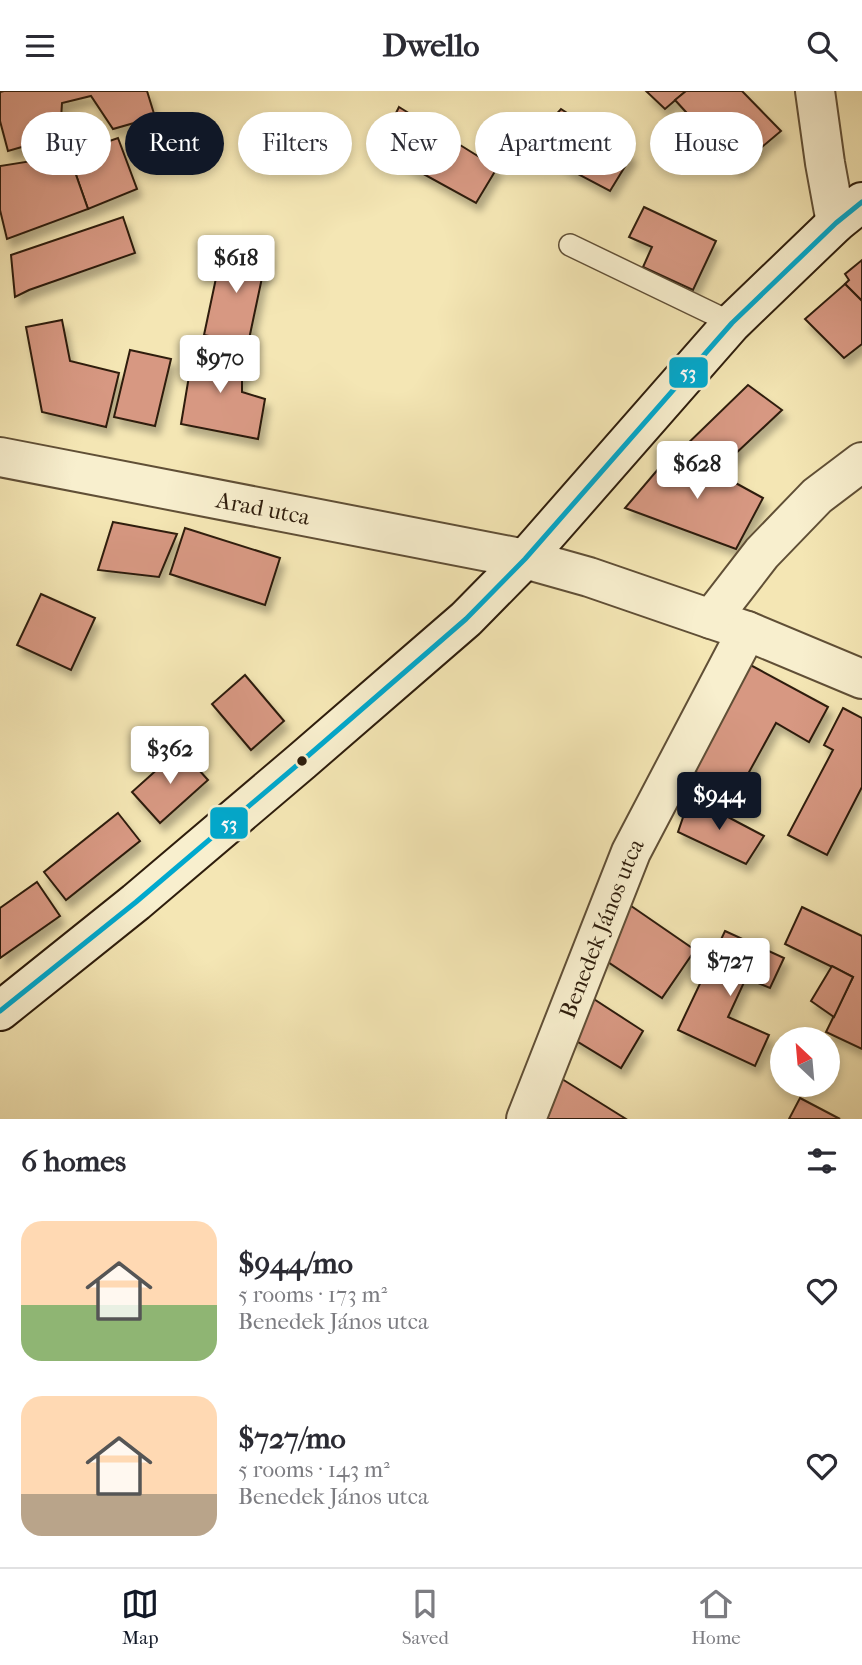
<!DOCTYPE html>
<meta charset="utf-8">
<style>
body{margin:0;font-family:"IM FELL French Canon",serif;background:#f2f2f3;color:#2b2b33;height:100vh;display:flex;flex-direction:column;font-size:26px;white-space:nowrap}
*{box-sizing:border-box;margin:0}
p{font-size:23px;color:#7c7c81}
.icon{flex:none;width:38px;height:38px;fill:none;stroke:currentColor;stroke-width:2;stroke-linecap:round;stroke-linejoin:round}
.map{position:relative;height:1028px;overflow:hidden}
.drawer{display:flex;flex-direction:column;background:#fff;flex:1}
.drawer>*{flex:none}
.banner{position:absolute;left:21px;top:21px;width:821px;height:63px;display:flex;gap:14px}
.needle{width:46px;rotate:334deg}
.fabs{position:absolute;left:770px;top:936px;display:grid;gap:14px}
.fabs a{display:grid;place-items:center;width:70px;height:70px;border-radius:50%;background:#fff;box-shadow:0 4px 10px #0003;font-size:35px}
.price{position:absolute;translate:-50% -60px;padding:0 16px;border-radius:7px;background:#fff;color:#222;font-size:23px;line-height:46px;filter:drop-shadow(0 2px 4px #0008)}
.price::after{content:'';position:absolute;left:50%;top:42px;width:21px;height:16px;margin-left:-10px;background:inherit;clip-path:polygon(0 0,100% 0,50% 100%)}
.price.active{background:#111827;color:#fff}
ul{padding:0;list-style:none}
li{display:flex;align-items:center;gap:21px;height:175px;padding:0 21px}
li span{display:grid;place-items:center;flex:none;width:196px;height:140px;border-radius:21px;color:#555}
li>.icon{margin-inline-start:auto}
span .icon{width:84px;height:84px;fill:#fffc;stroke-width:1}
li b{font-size:30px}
h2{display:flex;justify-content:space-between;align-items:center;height:84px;padding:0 21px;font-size:30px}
.tag{padding:0 24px;border-radius:32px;background:#fff;box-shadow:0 4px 10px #0003;font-size:24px;line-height:63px}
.tag.active{background:#111827;color:#fff}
header{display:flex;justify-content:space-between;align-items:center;height:91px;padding:0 21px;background:#fff;font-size:32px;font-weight:700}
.menu{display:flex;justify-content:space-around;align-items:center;height:98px;border-top:2px solid #e1e1e2;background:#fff;font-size:19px;color:#7c7c81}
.menu a{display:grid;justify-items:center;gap:4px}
.menu .active{color:#111827}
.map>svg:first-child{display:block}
.building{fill:#d79882;stroke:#2e1d0c;stroke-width:2;filter:url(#shadow)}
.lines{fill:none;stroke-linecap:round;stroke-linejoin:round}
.lane-casing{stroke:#604f36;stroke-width:24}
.street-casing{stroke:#604f36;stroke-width:42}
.secondary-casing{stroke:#2e1d0c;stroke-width:42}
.lane{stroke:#f8efce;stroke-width:21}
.street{stroke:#f8efce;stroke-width:38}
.secondary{stroke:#f8efce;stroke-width:38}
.bus-1-casing{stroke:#f8efce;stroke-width:10}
.bus-1{stroke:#00a9ce;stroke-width:5}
.bus-dot{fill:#2e1d0c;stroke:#f8efce;stroke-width:2.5}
.labels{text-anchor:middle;stroke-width:5;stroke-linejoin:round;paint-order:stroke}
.street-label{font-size:23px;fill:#2e1d0c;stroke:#f8efce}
.line-badge{stroke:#f8efce;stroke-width:2.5}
.badge-label{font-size:19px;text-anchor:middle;font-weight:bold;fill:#fff}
</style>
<header><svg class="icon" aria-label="menu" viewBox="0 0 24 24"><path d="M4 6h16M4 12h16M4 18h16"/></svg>Dwello<svg class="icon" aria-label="search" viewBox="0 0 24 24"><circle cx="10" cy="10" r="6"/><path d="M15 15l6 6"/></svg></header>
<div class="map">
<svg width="862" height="1028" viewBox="0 0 862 1028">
<defs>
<filter id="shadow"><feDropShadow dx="4.5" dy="8" stdDeviation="3.5" flood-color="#0004"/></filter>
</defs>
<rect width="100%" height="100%" fill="#f4e6b4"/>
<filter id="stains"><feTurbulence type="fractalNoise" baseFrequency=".00286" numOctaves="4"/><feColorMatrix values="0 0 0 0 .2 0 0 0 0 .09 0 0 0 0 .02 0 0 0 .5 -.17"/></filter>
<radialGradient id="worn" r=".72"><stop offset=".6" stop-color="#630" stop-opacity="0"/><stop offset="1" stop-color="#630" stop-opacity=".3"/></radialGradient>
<g class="building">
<polygon points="4,0 147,0 155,26 113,38 91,5 62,12 60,45 8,60 0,30 0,1"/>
<polygon points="646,0 686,0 665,18"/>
<polygon points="686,0 742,0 781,40 737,77 675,9"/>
<polygon points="399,16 497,77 476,112 378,58"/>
<polygon points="561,18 632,64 610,100 574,81 530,52"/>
<polygon points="118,47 137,98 88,118 69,64"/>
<polygon points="69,64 88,118 7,148 0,119 0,75"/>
<polygon points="644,116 716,150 693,199 643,176 652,156 629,146"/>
<polygon points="123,126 135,162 29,199 15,206 11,164"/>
<polygon points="223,154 267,163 248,253 204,244"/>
<polygon points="862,169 862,210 845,193 849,189 845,183"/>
<polygon points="845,193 862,210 862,253 844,267 805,228"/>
<polygon points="62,229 70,270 119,282 106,336 42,321 26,236"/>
<polygon points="195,249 242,266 242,301 265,308 258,348 181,333"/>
<polygon points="130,259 171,268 155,335 114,326"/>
<polygon points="748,294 782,319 716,381 679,361"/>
<polygon points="679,361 763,407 736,458 625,417 671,363"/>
<polygon points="113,431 177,443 159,486 98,479"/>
<polygon points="185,437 280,467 265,514 170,483"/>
<polygon points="41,503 95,527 71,579 17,554"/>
<polygon points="743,570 828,616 809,651 776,632 737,703 686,676"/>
<polygon points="245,584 284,630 251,659 212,613"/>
<polygon points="843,617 862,627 862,696 827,764 788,744 833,659 824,654"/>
<polygon points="180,658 208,689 160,732 132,701"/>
<polygon points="690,706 764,745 746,773 678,741"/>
<polygon points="118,722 140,750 66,809 44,781"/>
<polygon points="37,791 60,825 0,867 0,817"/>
<polygon points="621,808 695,859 662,907 599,865"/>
<polygon points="802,816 862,845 862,958 826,941 853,886 785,853"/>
<polygon points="725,840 784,867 770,897 746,887 728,926 769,944 755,975 678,939"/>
<polygon points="832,875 853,886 834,926 811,910"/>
<polygon points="583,901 643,940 621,977 565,943"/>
<polygon points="562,988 626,1028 548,1028 535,1021"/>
<polygon points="800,1007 840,1028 789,1028"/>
</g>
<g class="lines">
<g class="lane-casing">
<polyline id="lane" points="570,154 732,232"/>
</g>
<g class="street-casing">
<g id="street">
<polyline points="815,0 825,72 836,132"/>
<path id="s1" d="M0 366 525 468 589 486 711 528 747 540 862 588"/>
<polyline points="711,528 762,462 817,405 862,371"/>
<path id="s2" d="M526 1028 631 761 747 540"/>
</g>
</g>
<g class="secondary-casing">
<polyline id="secondary" points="0,920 136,811 302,670 466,528 525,468 732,232 836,132 862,111"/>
</g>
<use href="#lane" class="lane"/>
<use href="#street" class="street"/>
<use href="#secondary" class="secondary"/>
<g class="bus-1-casing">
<polyline id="bus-1" points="0,920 136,811 302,670 466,528 525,468 732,232 836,132 862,111"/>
</g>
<use href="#bus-1" class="bus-1"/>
</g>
<circle class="bus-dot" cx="302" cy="670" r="6"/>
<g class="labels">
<g class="street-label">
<text dy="8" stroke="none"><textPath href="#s1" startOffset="268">Arad utca</textPath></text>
<text dy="8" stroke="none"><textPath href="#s2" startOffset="205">Benedek János utca</textPath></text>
</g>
</g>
<g class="line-badge">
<rect x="668" y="265" width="41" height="33" rx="7" fill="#00a9ce"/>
<rect x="209" y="715" width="40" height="34" rx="7" fill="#00a9ce"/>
</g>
<g class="badge-label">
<text x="688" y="288">53</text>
<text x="229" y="739">53</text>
</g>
<rect width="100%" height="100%" filter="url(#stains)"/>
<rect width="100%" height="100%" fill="url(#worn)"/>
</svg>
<div class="fabs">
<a><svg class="needle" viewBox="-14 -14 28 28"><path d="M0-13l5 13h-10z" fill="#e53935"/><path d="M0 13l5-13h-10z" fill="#7c7c81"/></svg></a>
</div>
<b class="price" style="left:236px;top:204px">$618</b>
<b class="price" style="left:220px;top:304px">$970</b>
<b class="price" style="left:697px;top:410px">$628</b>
<b class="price" style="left:170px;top:695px">$362</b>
<b class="price active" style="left:719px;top:741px">$944</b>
<b class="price" style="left:730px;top:907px">$727</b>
<div class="banner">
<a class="tag">Buy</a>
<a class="tag active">Rent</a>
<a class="tag">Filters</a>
<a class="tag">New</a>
<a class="tag">Apartment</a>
<a class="tag">House</a>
</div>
</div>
<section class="drawer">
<h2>6 homes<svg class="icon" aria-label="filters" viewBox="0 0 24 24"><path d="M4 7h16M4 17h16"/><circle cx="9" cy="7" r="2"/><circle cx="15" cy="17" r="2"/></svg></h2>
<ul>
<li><span style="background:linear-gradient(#ffd9b3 60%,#8fb573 0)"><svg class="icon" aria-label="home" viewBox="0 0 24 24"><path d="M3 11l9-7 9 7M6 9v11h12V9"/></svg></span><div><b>$944/mo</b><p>5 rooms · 173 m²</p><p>Benedek János utca</p></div><svg class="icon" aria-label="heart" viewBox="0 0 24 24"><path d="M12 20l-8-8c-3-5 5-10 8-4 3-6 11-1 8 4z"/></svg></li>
<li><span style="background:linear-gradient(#ffd9b3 70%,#b9a48a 0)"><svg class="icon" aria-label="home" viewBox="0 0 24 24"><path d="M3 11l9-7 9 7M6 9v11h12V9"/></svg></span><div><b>$727/mo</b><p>5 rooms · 143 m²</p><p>Benedek János utca</p></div><svg class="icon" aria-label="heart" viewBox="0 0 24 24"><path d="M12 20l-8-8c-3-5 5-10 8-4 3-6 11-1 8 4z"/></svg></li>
</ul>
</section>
<nav class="menu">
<a class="active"><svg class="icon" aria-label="map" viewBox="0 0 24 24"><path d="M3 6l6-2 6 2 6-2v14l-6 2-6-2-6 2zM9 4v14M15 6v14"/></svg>Map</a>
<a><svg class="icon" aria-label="saved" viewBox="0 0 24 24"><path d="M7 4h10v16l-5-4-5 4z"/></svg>Saved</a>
<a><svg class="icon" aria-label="home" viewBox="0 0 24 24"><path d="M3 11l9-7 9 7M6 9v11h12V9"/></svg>Home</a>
</nav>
